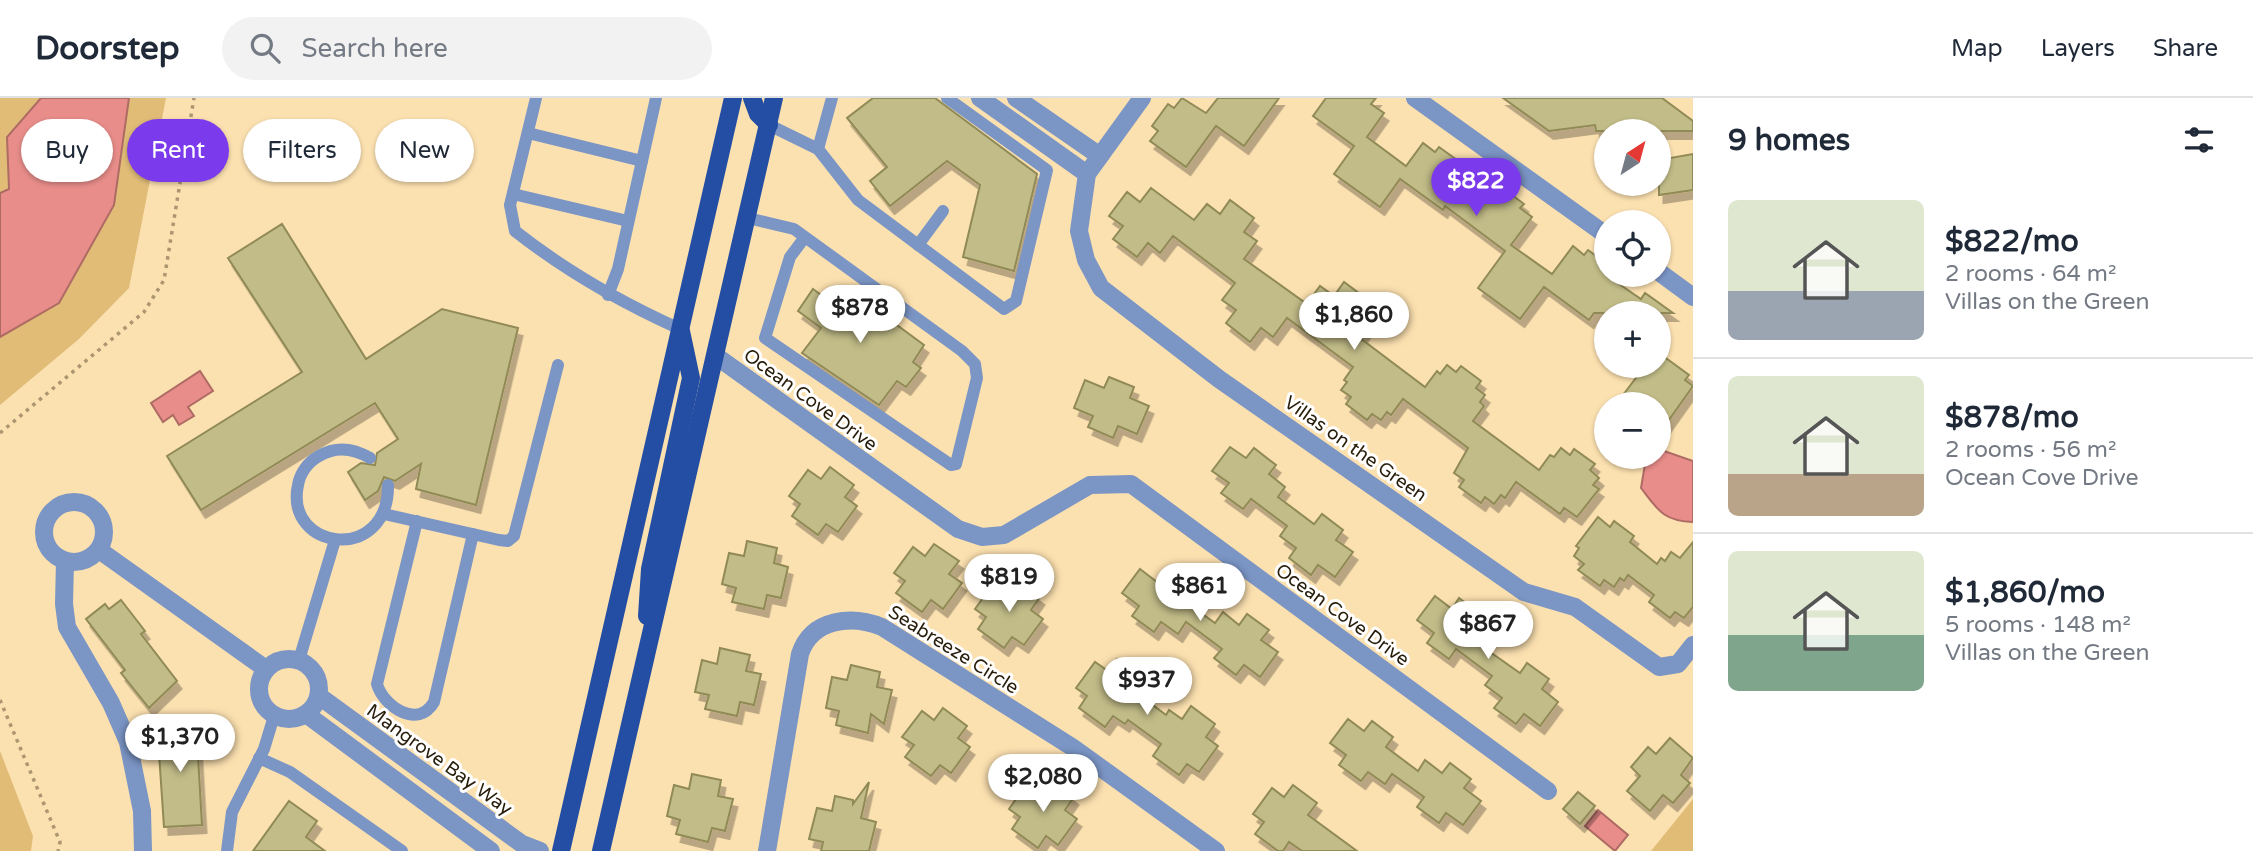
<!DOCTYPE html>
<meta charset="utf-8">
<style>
body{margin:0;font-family:"Varela Round",sans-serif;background:#f2f2f3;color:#1f2937;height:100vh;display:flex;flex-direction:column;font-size:26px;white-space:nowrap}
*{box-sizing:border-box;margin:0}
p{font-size:23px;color:#747a83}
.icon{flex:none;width:38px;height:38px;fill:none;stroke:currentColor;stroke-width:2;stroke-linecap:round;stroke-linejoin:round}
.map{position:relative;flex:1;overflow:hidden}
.drawer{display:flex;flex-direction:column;background:#fff;width:560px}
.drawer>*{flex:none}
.top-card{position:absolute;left:21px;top:21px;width:665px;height:63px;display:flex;gap:14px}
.needle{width:46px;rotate:36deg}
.controls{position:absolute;left:1594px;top:21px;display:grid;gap:14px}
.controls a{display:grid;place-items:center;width:77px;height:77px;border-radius:50%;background:#fff;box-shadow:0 2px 5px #0004;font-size:35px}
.price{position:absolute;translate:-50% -60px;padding:0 16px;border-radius:24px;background:#fff;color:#222;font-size:23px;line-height:46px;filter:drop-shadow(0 2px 4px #0008)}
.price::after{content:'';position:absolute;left:50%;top:42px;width:21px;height:16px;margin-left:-10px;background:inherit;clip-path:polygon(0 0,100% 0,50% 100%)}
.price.selected{background:#7c3aed;color:#fff}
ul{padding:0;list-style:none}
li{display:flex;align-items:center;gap:21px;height:175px;padding:0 35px}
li+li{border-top:2px solid #e0e1e3}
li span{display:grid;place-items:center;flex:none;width:196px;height:140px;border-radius:10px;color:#555}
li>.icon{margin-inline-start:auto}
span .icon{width:84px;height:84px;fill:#fffc;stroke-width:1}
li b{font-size:30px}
h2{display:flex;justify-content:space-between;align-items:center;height:84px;padding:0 35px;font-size:30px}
.chip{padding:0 24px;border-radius:32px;background:#fff;box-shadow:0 2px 5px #0004;font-size:24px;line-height:63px}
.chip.selected{background:#7c3aed;color:#fff}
header{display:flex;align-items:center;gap:42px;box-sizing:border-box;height:98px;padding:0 35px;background:#fff;border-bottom:2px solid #e0e1e3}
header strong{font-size:33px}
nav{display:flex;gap:38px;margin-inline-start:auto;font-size:24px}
.search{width:490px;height:63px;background:#f2f2f3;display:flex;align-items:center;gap:18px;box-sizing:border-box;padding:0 24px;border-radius:38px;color:#747a83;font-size:26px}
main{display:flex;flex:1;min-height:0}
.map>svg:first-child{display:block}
.green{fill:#e0bc77}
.water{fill:#e88d8a;stroke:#ae6b64;stroke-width:2}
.building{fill:#c2bc88;stroke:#908a57;stroke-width:2;filter:url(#shadow)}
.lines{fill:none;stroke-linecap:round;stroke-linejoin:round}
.path{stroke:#ab9671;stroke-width:3.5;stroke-dasharray:3.5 5;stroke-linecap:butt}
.lane{stroke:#7b95c5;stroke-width:12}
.street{stroke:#7b95c5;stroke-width:18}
.primary{stroke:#244ea3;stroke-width:18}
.labels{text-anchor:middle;stroke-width:6;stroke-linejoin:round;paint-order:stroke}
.street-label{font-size:19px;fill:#271d0a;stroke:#fff}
</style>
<header>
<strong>Doorstep</strong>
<div class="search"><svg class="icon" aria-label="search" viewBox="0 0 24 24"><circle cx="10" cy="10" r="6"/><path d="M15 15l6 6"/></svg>Search here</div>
<nav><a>Map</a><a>Layers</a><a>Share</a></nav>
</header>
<main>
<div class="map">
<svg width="1693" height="753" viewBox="0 0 1693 753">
<defs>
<filter id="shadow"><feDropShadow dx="4.5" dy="8" stdDeviation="0" flood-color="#0004"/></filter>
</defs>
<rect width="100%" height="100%" fill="#fce1b0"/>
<g class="green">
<polygon points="0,0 166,0 129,190 79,241 0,307"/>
<polygon points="0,653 33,738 31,753 0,753"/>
<polygon points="1693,701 1693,753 1651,753"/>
</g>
<g class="water">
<polygon points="41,0 129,0 114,107 59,205 0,239 0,95 9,91 7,39"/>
<polygon points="200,273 213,293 188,309 194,318 179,327 173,317 163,324 151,305"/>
<path d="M1664 353 1693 363V424C1663 423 1658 412 1641 390L1645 366Z"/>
<polygon points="1598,712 1628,737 1615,753 1585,728"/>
</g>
<g class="building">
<polygon points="873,0 935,0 1037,76 1014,173 963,159 980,87 947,63 890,108 870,83 887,69 847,20"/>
<polygon points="1182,0 1206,15 1218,0 1279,0 1244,48 1216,28 1186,69 1150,43 1158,33 1152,28 1168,6 1174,10"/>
<polygon points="1326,0 1376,0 1371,6 1384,15 1367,39 1406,68 1423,45 1435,54 1439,49 1457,62 1453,68 1484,91 1486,88 1495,95 1500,88 1524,106 1520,110 1532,119 1511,147 1552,176 1573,148 1584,157 1588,152 1606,165 1606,177 1641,201 1645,195 1673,215 1594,215 1589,222 1544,189 1520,221 1478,190 1505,153 1445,108 1443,112 1400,81 1380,109 1334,76 1354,48 1313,18"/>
<polygon points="1503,0 1662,0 1693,23 1693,33 1596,33 1595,27 1549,33"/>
<polygon points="1693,56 1693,92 1659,97 1659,62"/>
<polygon points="1151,90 1194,122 1207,106 1220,116 1230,102 1254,120 1244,134 1257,143 1244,161 1307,206 1320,188 1334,198 1344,184 1368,202 1358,215 1371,225 1360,240 1425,289 1437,273 1440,276 1447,267 1456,274 1461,268 1481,283 1476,290 1485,297 1480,304 1484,308 1473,323 1539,372 1550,357 1554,359 1561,350 1570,357 1574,351 1595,366 1590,372 1599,380 1593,387 1599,391 1577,419 1564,410 1560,416 1516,384 1505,400 1501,397 1494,406 1485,399 1481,405 1459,389 1464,382 1454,375 1468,350 1403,301 1391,317 1387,314 1381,322 1372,316 1367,322 1346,306 1351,299 1341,292 1347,284 1344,282 1353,269 1287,220 1273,239 1261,230 1250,244 1226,225 1236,212 1222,202 1235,185 1173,138 1160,155 1148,145 1137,159 1113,141 1123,128 1109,118 1127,94 1140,104"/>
<polygon points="282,126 366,261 442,211 518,230 476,407 416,391 421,366 395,383 384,379 378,393 365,402 348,374 361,365 375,367 377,355 398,341 375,305 201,412 167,358 302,274 228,160"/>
<polygon points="813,191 836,208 848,191 924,247 913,264 921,270 906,289 897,283 879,307 802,255 821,230 798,213"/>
<polygon points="1659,255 1689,277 1685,282 1693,288 1659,336 1659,306 1636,306 1623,297 1645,268 1659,268"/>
<polygon points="1109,279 1134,289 1130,300 1149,308 1137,336 1118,328 1113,340 1088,329 1093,318 1074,310 1085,282 1104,290"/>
<polygon points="1230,349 1246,360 1254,350 1276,367 1269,376 1285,389 1278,399 1314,426 1322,416 1343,432 1336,442 1353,454 1335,479 1318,467 1311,477 1289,460 1296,450 1280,438 1287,428 1251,401 1243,411 1221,395 1229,385 1212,373"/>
<polygon points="830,369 854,387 845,399 857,408 838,434 826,426 818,437 792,418 800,406 789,398 808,372 821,381"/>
<polygon points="1598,419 1610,429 1614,423 1634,438 1630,444 1657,466 1661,460 1665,463 1671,454 1680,460 1693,444 1693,509 1684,520 1675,514 1670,520 1649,504 1654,497 1628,477 1624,483 1620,480 1614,489 1604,482 1600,488 1578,472 1584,466 1574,458 1579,450 1576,448"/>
<polygon points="747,443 777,450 774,465 788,469 781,500 767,497 764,511 732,504 736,490 722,486 729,455 744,458"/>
<polygon points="934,446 959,463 949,476 962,485 943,511 931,502 922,514 896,495 905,483 894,475 913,449 925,458"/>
<polygon points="1140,471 1157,484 1164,474 1186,489 1179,499 1215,525 1223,514 1239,527 1247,516 1269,532 1261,542 1278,554 1260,579 1244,567 1236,577 1214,560 1222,551 1186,524 1178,536 1161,524 1154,534 1132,518 1139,508 1122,495"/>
<polygon points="1016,482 1040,499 1031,512 1043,521 1024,547 1012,539 1004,550 978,531 986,519 975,511 994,485 1007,494"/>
<polygon points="1435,498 1452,511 1459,500 1481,517 1474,526 1491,539 1483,549 1520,575 1527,565 1549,581 1542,591 1558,604 1540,628 1524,616 1516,626 1494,610 1502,600 1485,587 1492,578 1456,551 1449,561 1427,545 1434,535 1417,522"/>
<polygon points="121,502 145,533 141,536 177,583 149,610 121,575 125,572 86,521 105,506 109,511"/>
<polygon points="720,550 750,557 746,573 761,576 754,607 740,604 737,618 705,611 709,597 695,594 702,562 717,566"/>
<polygon points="1117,561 1141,579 1132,591 1166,617 1169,612 1182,621 1191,608 1215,626 1206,639 1218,648 1199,674 1187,666 1179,677 1153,658 1161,646 1128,622 1125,626 1113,618 1105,629 1079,610 1087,598 1076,590 1095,564 1108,573"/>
<polygon points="851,567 880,574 877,589 892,592 884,626 871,616 868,635 836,627 839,613 826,610 832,579 847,582"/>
<polygon points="943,610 967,628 958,640 970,649 951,675 940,667 931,678 905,659 914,647 902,639 922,613 934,622"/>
<polygon points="1348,621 1364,633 1372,623 1393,639 1386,649 1418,673 1425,662 1442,675 1450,665 1471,681 1464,690 1481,703 1463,727 1446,715 1439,725 1417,709 1424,699 1392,676 1385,686 1368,674 1361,683 1339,667 1346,657 1330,645"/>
<polygon points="196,624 202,727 164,729 157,626"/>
<polygon points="1670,640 1693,660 1681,677 1690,685 1673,705 1663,697 1650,713 1627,693 1640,678 1631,669 1648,649 1656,656"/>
<polygon points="692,676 721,682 718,698 733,701 725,733 712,730 708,744 676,736 680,722 667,718 674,687 689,691"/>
<polygon points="1050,681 1074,699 1065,712 1077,721 1058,747 1046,738 1038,750 1012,731 1020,719 1009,711 1028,684 1041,694"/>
<polygon points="869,684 861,720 876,724 869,753 821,753 823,744 809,741 817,710 832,713 835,698 853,702 853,706"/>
<polygon points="1293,687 1317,705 1308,717 1357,753 1302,753 1289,744 1283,753 1278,753 1255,736 1264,724 1253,716 1272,690 1284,699"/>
<polygon points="1578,694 1595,708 1580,726 1563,711"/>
<polygon points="289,703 317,723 306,739 325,753 253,753"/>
</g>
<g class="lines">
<g class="path">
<polyline points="0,335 144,214 164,182 194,0"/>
<polyline points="0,602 60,744 58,753"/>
</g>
<g class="lane">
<path d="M536 0 510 107 515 133C567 174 620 204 680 231"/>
<polyline points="769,27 818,51 858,102 1004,211 1016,203 1047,72 947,0"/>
<polyline points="528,35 642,63"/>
<polyline points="818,51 832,0"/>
<polyline points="513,96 628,123"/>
<polyline points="748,120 794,131 805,139 962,253 975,266 977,280 956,366 951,367 765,240 790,159 805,139"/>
<polyline points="918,147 943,113"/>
<polyline points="608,197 618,171 656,0"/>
<path d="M370 360C353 350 336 348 319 358 308 364 300 375 298 387 284 453 389 466 388 387"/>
<polyline points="384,416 499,442 508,443 514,438 558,267"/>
<path d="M417 423 377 586C383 608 418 632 434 604L473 436"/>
<polyline points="299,562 335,442"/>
<polyline points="259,660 290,674 402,753"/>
<polyline points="227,753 232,714 264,651 274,618"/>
</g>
<g class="street">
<polyline points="980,0 1087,76"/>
<polyline points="1016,0 1100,58"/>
<polyline points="1142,0 1087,76 1079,133 1086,162 1101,190 1219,281 1524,494 1575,509 1659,569 1678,566 1693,547"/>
<polyline points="1415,0 1606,137"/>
<polyline points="1659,174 1693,199"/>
<polyline points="716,258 958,431 982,439 1004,437 1090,387 1131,386 1548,693"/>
<circle cx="74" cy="434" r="30"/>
<polyline points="99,452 266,571"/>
<polyline points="65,463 64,506 67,529 111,605 128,644 142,713 143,753"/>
<circle cx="289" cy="591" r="30"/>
<polyline points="319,598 522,746 540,753"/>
<polyline points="306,616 491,753"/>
<path d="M767 753 800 556C812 520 852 517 882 529L1072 649 1216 753"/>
</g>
<g class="primary">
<polyline points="752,0 758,16 769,27"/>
<polyline points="647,518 650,471 691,280 681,233"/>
<polyline points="561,753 733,0"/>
<polyline points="601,753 774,0"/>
</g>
</g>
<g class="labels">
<g class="street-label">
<text transform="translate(811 301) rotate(36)" y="7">Ocean Cove Drive</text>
<text transform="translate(1356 350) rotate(35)" y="7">Villas on the Green</text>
<text transform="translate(1343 516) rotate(36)" y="7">Ocean Cove Drive</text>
<text transform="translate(954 551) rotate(32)" y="7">Seabreeze Circle</text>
<text transform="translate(440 661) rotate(36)" y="7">Mangrove Bay Way</text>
</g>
</g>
</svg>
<div class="controls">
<a><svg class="needle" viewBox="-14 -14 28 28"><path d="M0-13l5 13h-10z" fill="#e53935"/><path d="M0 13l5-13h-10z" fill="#747a83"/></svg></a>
<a><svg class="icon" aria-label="locate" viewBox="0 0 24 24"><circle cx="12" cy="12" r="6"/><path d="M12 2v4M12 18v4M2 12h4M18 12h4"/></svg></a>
<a>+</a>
<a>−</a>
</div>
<b class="price selected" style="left:1476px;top:120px">$822</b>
<b class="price" style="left:860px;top:247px">$878</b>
<b class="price" style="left:1354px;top:254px">$1,860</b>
<b class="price" style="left:1009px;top:516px">$819</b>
<b class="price" style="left:1200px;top:525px">$861</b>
<b class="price" style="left:1488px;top:563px">$867</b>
<b class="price" style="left:1147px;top:619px">$937</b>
<b class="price" style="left:180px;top:676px">$1,370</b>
<b class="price" style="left:1043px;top:716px">$2,080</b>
<div class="top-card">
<a class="chip">Buy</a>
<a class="chip selected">Rent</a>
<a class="chip">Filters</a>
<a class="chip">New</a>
</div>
</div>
<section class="drawer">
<h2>9 homes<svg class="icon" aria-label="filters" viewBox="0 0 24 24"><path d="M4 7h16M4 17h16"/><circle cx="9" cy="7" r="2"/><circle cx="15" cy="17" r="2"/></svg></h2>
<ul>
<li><span style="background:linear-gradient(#dfe7d0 65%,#9aa5b1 0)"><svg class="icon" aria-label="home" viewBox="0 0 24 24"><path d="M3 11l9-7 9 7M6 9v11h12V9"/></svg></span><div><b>$822/mo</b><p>2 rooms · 64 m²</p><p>Villas on the Green</p></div></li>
<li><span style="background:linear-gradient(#dfe7d0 70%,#b9a48a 0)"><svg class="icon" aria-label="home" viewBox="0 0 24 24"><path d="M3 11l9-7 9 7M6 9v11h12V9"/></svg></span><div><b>$878/mo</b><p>2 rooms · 56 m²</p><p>Ocean Cove Drive</p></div></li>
<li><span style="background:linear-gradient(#dfe7d0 60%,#7fa58c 0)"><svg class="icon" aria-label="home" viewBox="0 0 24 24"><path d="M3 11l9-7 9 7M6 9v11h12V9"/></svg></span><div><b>$1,860/mo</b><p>5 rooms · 148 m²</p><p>Villas on the Green</p></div></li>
</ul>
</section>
</main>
